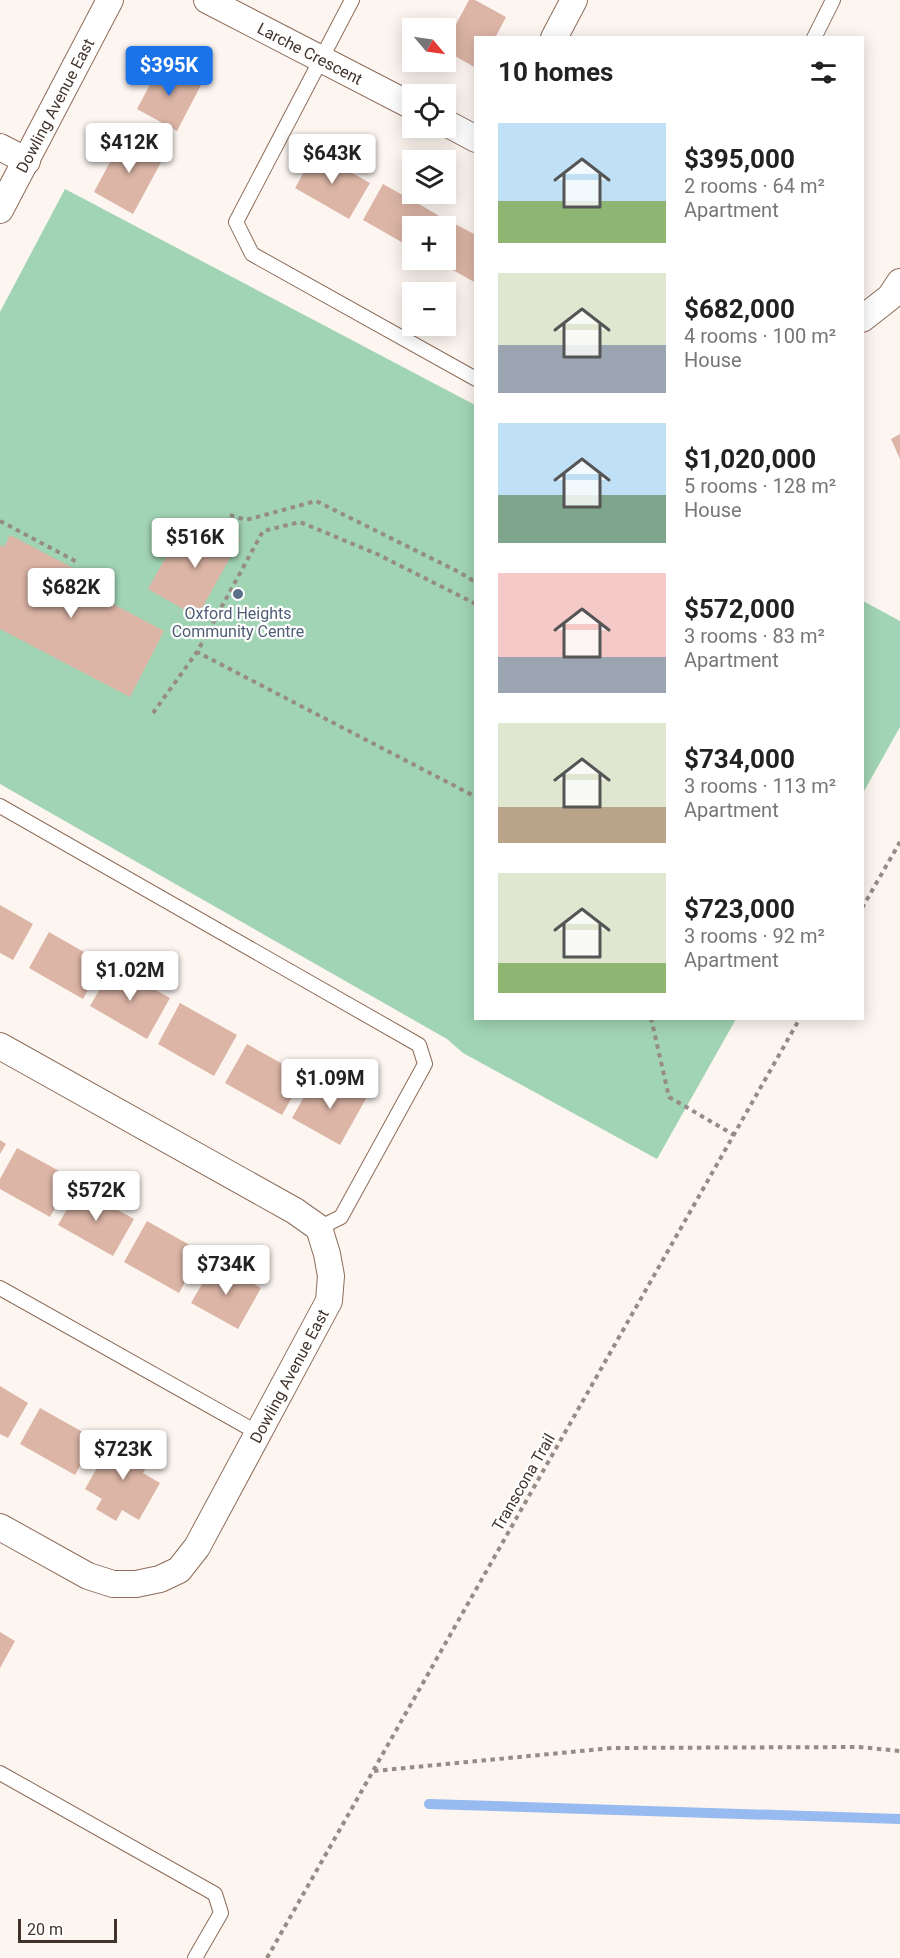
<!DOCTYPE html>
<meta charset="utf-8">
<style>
body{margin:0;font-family:Roboto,sans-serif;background:#f6f6f6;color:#222;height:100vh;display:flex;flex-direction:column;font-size:22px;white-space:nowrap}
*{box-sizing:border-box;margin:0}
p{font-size:20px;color:#767676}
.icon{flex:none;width:33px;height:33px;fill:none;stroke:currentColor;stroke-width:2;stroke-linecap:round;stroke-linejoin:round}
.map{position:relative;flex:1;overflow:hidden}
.panel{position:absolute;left:474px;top:36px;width:390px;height:984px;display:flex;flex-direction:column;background:#fff;border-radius:0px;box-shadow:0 3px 15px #0003}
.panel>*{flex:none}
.needle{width:39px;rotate:119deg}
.fabs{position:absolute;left:402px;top:18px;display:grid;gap:12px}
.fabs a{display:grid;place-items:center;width:54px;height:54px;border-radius:0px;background:#fff;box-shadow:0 3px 15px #0003;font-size:30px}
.scale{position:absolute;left:18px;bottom:15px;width:99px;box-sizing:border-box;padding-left:6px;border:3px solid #41332b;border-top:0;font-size:16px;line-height:21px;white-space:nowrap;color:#41332b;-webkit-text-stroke:4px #fff;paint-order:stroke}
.price{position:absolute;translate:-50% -51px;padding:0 14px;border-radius:6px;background:#fff;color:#222;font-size:20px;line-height:39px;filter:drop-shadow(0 2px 3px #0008)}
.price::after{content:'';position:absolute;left:50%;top:36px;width:18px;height:14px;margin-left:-9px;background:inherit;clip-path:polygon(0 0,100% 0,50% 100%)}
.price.current{background:#1a73e8;color:#fff}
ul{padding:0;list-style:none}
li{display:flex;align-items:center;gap:18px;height:150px;padding:0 24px}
li span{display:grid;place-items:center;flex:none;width:168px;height:120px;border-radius:0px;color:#555}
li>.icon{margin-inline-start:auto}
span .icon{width:72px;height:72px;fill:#fffc;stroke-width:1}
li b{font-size:26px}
h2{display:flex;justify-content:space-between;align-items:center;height:72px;padding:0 24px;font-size:26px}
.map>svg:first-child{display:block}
.green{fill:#a1d4b4}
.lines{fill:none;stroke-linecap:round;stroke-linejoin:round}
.stream{stroke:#97baf1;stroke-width:10}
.building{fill:#dcb5a6}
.lane-casing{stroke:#8d6d5a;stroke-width:16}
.street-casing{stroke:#8d6d5a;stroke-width:28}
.path{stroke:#968b85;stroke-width:4;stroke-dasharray:4.5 4.5;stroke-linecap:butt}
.lane{stroke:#fff;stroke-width:14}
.street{stroke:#fff;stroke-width:26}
.service-dot{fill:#5c6f8a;stroke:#fff;stroke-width:2}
.labels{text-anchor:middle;stroke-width:4.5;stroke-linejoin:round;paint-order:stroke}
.street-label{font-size:16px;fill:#41332b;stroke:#fff}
.service-label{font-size:16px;fill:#4e5e75;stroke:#fff}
</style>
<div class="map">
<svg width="900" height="1958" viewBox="0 0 900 1958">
<rect width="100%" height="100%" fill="#fcf5f0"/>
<g class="green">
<polygon points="65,189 475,405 476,1018 736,1019 657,1159 463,1053 447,1039 0,784 0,312"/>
<polygon points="863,601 900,621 900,727 863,793"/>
</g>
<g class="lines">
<polyline class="stream" points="429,1804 900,1819"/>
</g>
<g class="building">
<polygon points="469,0 475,0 506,17 495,38 476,38 476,68 446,51 446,43"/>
<polygon points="161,64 201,85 177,131 137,109"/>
<polygon points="125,134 165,155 133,214 94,192"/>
<polygon points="315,152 370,183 349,219 295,188"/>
<polygon points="383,184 438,215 431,226 412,226 412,248 363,220"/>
<polygon points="453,223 476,235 476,283 435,260 446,260 446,237"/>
<polygon points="900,434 900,459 891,439"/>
<polygon points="204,520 240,540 197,617 148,589 172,546 185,554"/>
<polygon points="10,535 73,568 68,580 164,631 130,697 0,629 0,545 4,547"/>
<polygon points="0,905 33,924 13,960 0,953"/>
<polygon points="49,932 103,963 83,999 29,968"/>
<polygon points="113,966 170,998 147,1039 90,1006"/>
<polygon points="180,1003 237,1035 214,1076 158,1044"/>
<polygon points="247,1044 304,1076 282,1115 225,1083"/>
<polygon points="315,1078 344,1095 350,1085 368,1095 340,1145 292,1118"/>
<polygon points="0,1140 6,1144 0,1154"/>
<polygon points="17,1148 72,1178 50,1217 0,1189 0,1179"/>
<polygon points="79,1188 134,1219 113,1256 58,1225"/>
<polygon points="147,1221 202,1252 179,1293 124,1262"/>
<polygon points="215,1262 261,1288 238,1329 191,1303"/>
<polygon points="0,1386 28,1403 8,1438 0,1434"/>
<polygon points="40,1408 95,1439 75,1475 20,1444"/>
<polygon points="115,1436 152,1457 143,1473 160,1483 139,1520 122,1510 116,1521 96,1509 102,1499 85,1489"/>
<polygon points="0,1632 15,1641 0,1668"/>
</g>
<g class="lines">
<g class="lane-casing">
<g id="lane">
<polyline points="352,0 236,222 252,254 476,379"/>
<polyline points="814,38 833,0"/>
<polyline points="0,806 419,1045 425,1064 341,1217 319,1228"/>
<polyline points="0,1288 258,1433"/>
<polyline points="0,1773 215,1894 221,1913 195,1958"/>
</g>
</g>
<g class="street-casing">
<g id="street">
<path id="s1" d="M207 0 412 106"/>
<polyline points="554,38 574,0"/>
<polyline points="446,123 476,139"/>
<polyline points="0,147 27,161"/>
<path id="s2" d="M0 210 110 0"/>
<polyline points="862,319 890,297 900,282"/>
<polyline points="0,1046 295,1211 319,1228 327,1254 331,1276 329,1301 197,1547 179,1570 160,1579 136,1584 113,1584 88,1576 0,1527"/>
</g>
</g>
<g class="path">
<polyline points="230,515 246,520 316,501 459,572 472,580 476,579"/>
<polyline points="0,521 77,562"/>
<polyline points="476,604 377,554 300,522 263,531 197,652 476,797"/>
<polyline points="153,713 197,652"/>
<polyline points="862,908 900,842"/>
<polyline points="651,1018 669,1097 734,1135"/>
<polyline points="374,1771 612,1748 859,1747 900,1751"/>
<polyline points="267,1958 800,1018"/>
</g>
<use href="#lane" class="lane"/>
<use href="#street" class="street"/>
</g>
<circle class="service-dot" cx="238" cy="594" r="6"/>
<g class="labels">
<g class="street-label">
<text dy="6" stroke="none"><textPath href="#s1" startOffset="116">Larche Crescent</textPath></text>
<text dy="6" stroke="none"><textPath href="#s2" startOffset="118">Dowling Avenue East</textPath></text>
<text transform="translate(289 1376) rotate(-62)" y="6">Dowling Avenue East</text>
<text transform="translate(523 1482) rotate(-60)" y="6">Transcona Trail</text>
</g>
<g class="service-label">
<text x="238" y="619">Oxford Heights<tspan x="238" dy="18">Community Centre</tspan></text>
</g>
</g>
</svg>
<div class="fabs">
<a><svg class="needle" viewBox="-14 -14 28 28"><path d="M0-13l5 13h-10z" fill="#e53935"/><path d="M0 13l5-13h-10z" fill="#767676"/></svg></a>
<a><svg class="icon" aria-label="locate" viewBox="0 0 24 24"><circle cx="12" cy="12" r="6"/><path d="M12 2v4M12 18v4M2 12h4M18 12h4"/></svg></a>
<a><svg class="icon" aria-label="layers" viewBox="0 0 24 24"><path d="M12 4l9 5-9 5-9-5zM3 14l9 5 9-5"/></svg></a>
<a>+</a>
<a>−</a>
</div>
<div class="scale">20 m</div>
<b class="price current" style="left:169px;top:97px">$395K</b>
<b class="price" style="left:129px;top:174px">$412K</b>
<b class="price" style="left:332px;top:185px">$643K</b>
<b class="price" style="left:195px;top:569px">$516K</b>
<b class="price" style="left:71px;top:619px">$682K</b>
<b class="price" style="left:130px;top:1002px">$1.02M</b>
<b class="price" style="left:330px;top:1110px">$1.09M</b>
<b class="price" style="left:96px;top:1222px">$572K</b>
<b class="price" style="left:226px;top:1296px">$734K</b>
<b class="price" style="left:123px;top:1481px">$723K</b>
<section class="panel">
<h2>10 homes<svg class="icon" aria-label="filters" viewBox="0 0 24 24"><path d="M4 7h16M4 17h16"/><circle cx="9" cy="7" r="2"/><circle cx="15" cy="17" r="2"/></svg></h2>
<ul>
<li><span style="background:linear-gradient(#bfe0f5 65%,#8fb573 0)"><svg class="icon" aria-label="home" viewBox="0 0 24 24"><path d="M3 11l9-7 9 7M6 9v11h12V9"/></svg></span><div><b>$395,000</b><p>2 rooms · 64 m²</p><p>Apartment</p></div></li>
<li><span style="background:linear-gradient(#dfe7d0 60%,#9aa5b1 0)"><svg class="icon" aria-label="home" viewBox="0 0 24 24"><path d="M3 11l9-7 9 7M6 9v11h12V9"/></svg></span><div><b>$682,000</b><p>4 rooms · 100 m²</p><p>House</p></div></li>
<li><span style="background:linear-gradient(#bfe0f5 60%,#7fa58c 0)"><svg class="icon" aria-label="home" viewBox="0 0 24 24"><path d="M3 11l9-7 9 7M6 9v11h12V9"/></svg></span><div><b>$1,020,000</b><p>5 rooms · 128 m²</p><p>House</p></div></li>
<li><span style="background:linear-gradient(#f6c9c9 70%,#9aa5b1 0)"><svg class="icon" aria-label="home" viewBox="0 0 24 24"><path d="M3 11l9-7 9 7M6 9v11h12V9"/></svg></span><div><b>$572,000</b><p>3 rooms · 83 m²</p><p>Apartment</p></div></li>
<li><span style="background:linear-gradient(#dfe7d0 70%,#b9a48a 0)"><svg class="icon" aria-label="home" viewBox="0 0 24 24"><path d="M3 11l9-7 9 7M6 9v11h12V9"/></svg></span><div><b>$734,000</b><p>3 rooms · 113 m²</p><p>Apartment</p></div></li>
<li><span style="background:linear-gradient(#dfe7d0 75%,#8fb573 0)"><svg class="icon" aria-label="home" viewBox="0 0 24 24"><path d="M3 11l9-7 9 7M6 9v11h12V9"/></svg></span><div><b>$723,000</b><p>3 rooms · 92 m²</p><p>Apartment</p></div></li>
</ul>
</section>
</div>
